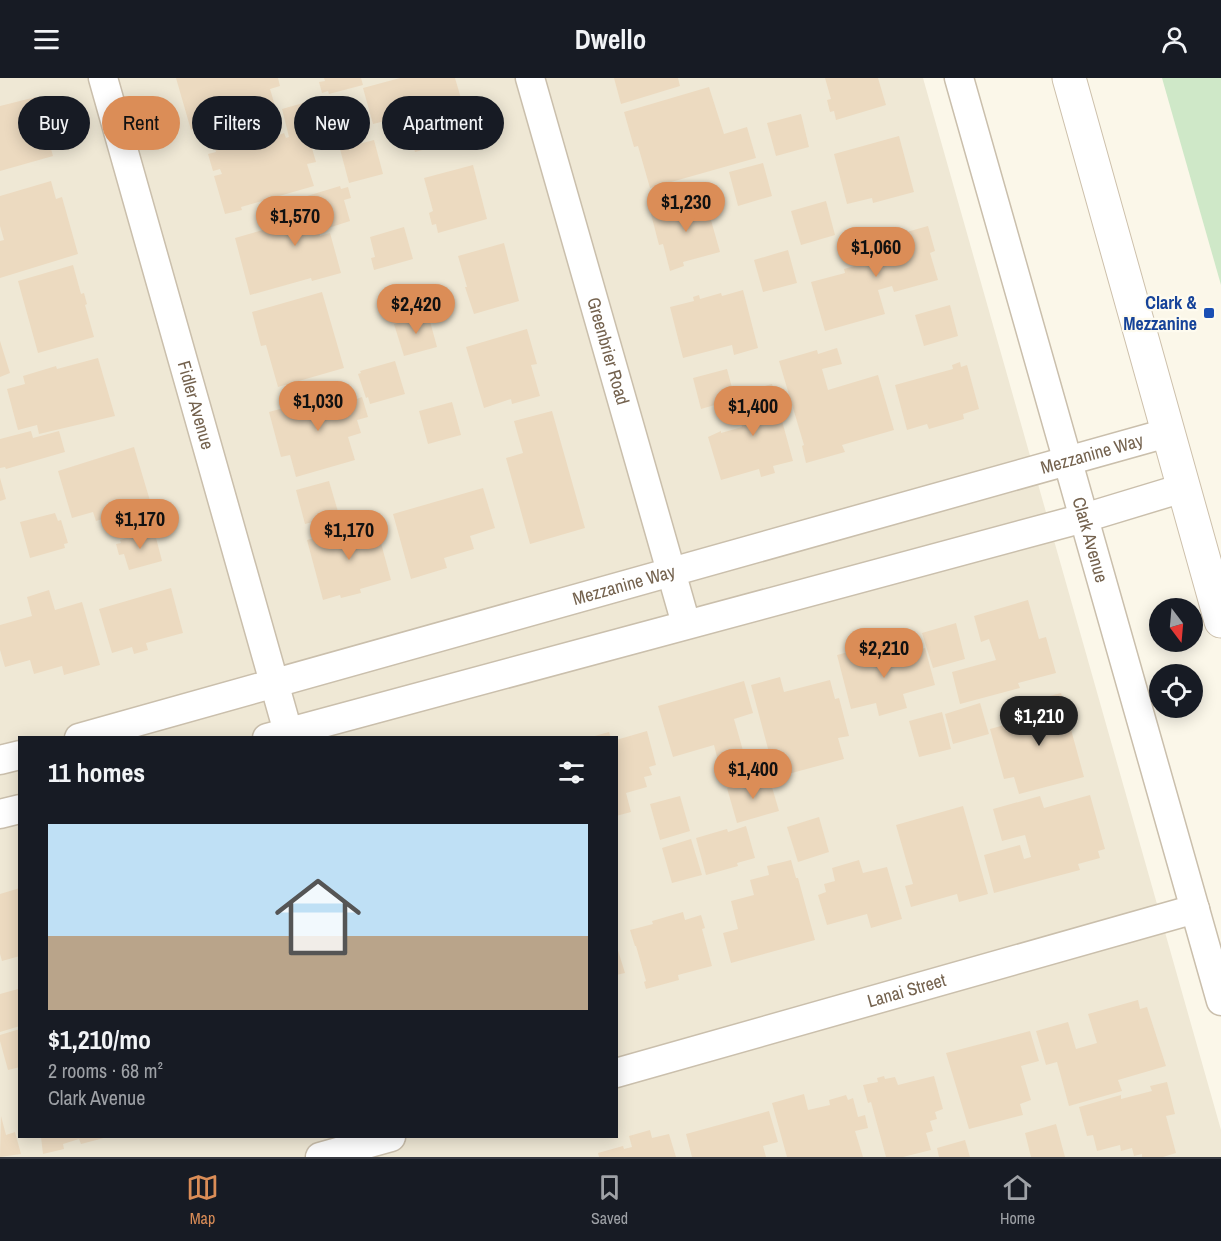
<!DOCTYPE html>
<meta charset="utf-8">
<style>
body{margin:0;font-family:"Archivo Narrow",sans-serif;background:#20242c;color:#f1f3f6;height:100vh;display:flex;flex-direction:column;font-size:22px;white-space:nowrap}
*{box-sizing:border-box;margin:0}
p{font-size:20px;color:#9ea1a6}
.icon{flex:none;width:33px;height:33px;fill:none;stroke:currentColor;stroke-width:2;stroke-linecap:round;stroke-linejoin:round}
.map{position:relative;flex:1;overflow:hidden}
.drawer{position:absolute;left:18px;top:658px;width:600px;height:402px;display:flex;flex-direction:column;background:#171b24;border-radius:0px;box-shadow:0 3px 15px #0003}
.drawer>*{flex:none}
.guide{position:absolute;left:18px;top:18px;width:600px;height:54px;display:flex;gap:12px}
.needle{width:39px;rotate:164deg}
.fabs{position:absolute;left:1149px;top:520px;display:grid;gap:12px}
.fabs a{display:grid;place-items:center;width:54px;height:54px;border-radius:50%;background:#171b24;box-shadow:0 3px 15px #0003;font-size:30px}
.price{position:absolute;translate:-50% -51px;padding:0 14px;border-radius:21px;background:#db8d57;color:#111;font-size:20px;line-height:39px;filter:drop-shadow(0 2px 3px #0008)}
.price::after{content:'';position:absolute;left:50%;top:36px;width:18px;height:14px;margin-left:-9px;background:inherit;clip-path:polygon(0 0,100% 0,50% 100%)}
.price.selected{background:#222;color:#fff}
ul{padding:0;list-style:none}
li{display:grid;align-content:center;gap:12px;height:318px;padding:0 30px}
li span{display:grid;place-items:center;height:186px;border-radius:0px;color:#555}
li>.icon{margin-inline-start:auto}
span .icon{width:108px;height:108px;fill:#fffc;stroke-width:1}
li b{font-size:26px}
h2{display:flex;justify-content:space-between;align-items:center;height:72px;padding:0 30px;font-size:26px}
.tag{padding:0 21px;border-radius:27px;background:#171b24;box-shadow:0 3px 15px #0003;font-size:21px;line-height:54px}
.tag.selected{background:#db8d57;color:#111}
header{display:flex;justify-content:space-between;align-items:center;height:78px;padding:0 30px;background:#171b24;font-size:27px;font-weight:700}
.tabs{display:flex;justify-content:space-around;align-items:center;height:84px;border-top:2px solid #363941;background:#171b24;font-size:16px;color:#9ea1a6}
.tabs a{display:grid;justify-items:center;gap:3px}
.tabs .selected{color:#db8d57}
.map>svg:first-child{display:block}
.residential{fill:#efe8d5;fill-rule:evenodd}
.green{fill:#cfe8c8}
.building{fill:#ecdac0}
.lines{fill:none;stroke-linecap:round;stroke-linejoin:round}
.street-casing{stroke:#cabfac;stroke-width:31}
.secondary-casing{stroke:#cdc0ab;stroke-width:35}
.street{stroke:#fff;stroke-width:28}
.secondary{stroke:#fff;stroke-width:33}
.transit-dot{fill:#1a4fb4;stroke:#fefbef;stroke-width:2}
.labels{text-anchor:middle;stroke-width:4.5;stroke-linejoin:round;paint-order:stroke}
.transit-label{font-size:18px;font-weight:bold;fill:#164399;stroke:#fefbef;text-anchor:end}
.street-label{font-size:18px;fill:#74624e;stroke:#fefbef}
</style>
<header><svg class="icon" aria-label="menu" viewBox="0 0 24 24"><path d="M4 6h16M4 12h16M4 18h16"/></svg>Dwello<svg class="icon" aria-label="person" viewBox="0 0 24 24"><circle cx="12" cy="8" r="4"/><path d="M4 21q1-7 8-7t8 7"/></svg></header>
<div class="map">
<svg width="1221" height="1079" viewBox="0 0 1221 1079">
<rect width="100%" height="100%" fill="#fbf7e9"/>
<path class="residential" d="M0 0H923L1221 1052V1079H0ZM20 660H616V1059H20Z"/>
<polygon class="green" points="1162,0 1221,0 1221,207"/>
<g class="building">
<polygon points="176,0 278,0 280,8 270,11 275,28 204,48 205,53 195,55 193,51 191,52"/>
<polygon points="324,0 361,0 363,7 329,16 328,13 322,15 319,4 325,3"/>
<polygon points="400,0 455,0 472,58 415,74 405,38 373,46 363,10"/>
<polygon points="614,0 678,0 680,8 621,26"/>
<polygon points="825,0 878,0 886,27 836,42 834,33 830,34 827,22 831,21"/>
<polygon points="709,9 724,56 747,49 756,80 650,110 638,68 634,69 624,34"/>
<polygon points="36,19 53,78 0,93 0,28"/>
<polygon points="321,20 331,54 309,60 316,84 307,86 314,108 241,129 242,132 225,136 214,98 222,96 220,91 213,93 208,76 216,74 215,71 219,70 215,54 234,49 238,64 242,63 243,67 267,60 266,56 278,53 279,57 284,55 286,60 289,59 282,31"/>
<polygon points="801,36 809,69 776,78 767,45"/>
<polygon points="899,58 914,114 873,125 872,120 847,126 834,76"/>
<polygon points="374,62 383,96 349,105 340,71"/>
<polygon points="763,85 772,118 738,128 729,94"/>
<polygon points="473,87 487,141 438,155 436,146 432,147 429,135 433,133 424,100"/>
<polygon points="51,103 56,121 62,119 78,176 0,200 0,163 4,162 0,148 0,118"/>
<polygon points="340,108 341,111 348,109 351,120 344,122 350,143 319,153 320,158 330,155 341,195 312,203 311,200 250,217 235,160 277,148 278,154 302,147 303,150 314,146 307,118"/>
<polygon points="705,121 720,174 683,184 684,188 670,193 663,166 659,167 651,136"/>
<polygon points="826,123 835,157 801,167 791,133"/>
<polygon points="928,148 935,173 930,175 938,202 894,214 892,208 878,212 885,236 825,253 811,204 845,195 844,191 865,185 860,167"/>
<polygon points="404,149 413,181 374,192 371,180 375,179 370,159"/>
<polygon points="504,165 519,223 474,236 465,209 467,209 458,178"/>
<polygon points="788,172 797,205 763,214 754,182"/>
<polygon points="73,187 81,216 84,215 87,226 85,227 94,259 38,275 18,203"/>
<polygon points="743,212 758,270 734,277 732,267 683,280 670,229 694,223 693,219 699,217 700,221 721,215 722,218"/>
<polygon points="322,214 344,290 278,309 266,267 261,268 252,234"/>
<polygon points="950,227 958,258 924,268 915,237"/>
<polygon points="428,236 437,269 404,278 394,246"/>
<polygon points="527,251 537,286 531,287 540,318 512,326 511,321 484,330 466,269"/>
<polygon points="0,263 10,295 0,299"/>
<polygon points="837,270 842,286 822,291 828,312 878,297 894,352 842,367 845,374 806,385 802,368 804,367 779,283 817,272 818,276"/>
<polygon points="98,280 115,338 39,356 37,347 18,352 7,311 25,306 23,298 56,288 57,291"/>
<polygon points="395,283 405,316 370,326 368,319 366,320 358,296 361,295 360,293"/>
<polygon points="960,284 961,289 967,287 979,331 963,336 964,341 929,351 927,346 907,352 895,307 953,291 952,287"/>
<polygon points="727,291 735,321 701,331 693,300"/>
<polygon points="772,306 793,383 773,388 775,395 761,399 759,391 721,402 708,359 721,353 721,355 742,349 736,330 742,329 738,315"/>
<polygon points="336,315 337,317 351,323 362,319 368,339 357,342 361,355 348,359 355,382 296,399 290,377 281,379 269,334 287,329 286,326 293,324 294,327"/>
<polygon points="452,324 461,357 428,366 419,333"/>
<polygon points="552,333 585,450 530,466 506,380 523,375 514,343"/>
<polygon points="31,353 33,360 59,353 65,374 6,391 5,389 0,390 0,361"/>
<polygon points="134,369 151,426 96,443 93,434 72,440 58,393"/>
<polygon points="0,400 6,421 0,423"/>
<polygon points="329,403 339,437 305,446 296,412"/>
<polygon points="483,410 495,450 470,458 474,471 444,480 447,490 411,501 393,436"/>
<polygon points="55,435 58,443 61,442 68,465 64,466 65,470 30,480 20,444"/>
<polygon points="375,443 391,502 360,511 361,515 341,520 340,517 323,522 307,462 353,449 352,446 358,444 359,447"/>
<polygon points="154,452 162,483 129,492 124,476 119,477 116,466 121,465 120,462"/>
<polygon points="171,510 183,555 146,565 148,572 134,576 132,569 112,575 99,531"/>
<polygon points="49,512 55,532 82,524 100,587 64,597 62,588 34,596 30,582 5,589 0,572 0,547 32,538 27,519"/>
<polygon points="1028,522 1039,561 1046,559 1056,595 1018,605 1020,610 960,626 952,594 996,582 989,561 981,564 974,538"/>
<polygon points="956,545 965,581 933,590 922,555"/>
<polygon points="867,569 871,584 925,570 935,607 903,616 907,630 879,638 876,625 851,631 837,577"/>
<polygon points="780,599 784,614 830,602 835,621 839,620 849,658 838,660 844,681 788,696 783,679 771,682 751,607"/>
<polygon points="744,603 753,635 734,641 744,676 718,683 714,667 673,679 658,628"/>
<polygon points="1061,615 1084,699 1019,716 1014,699 1004,701 990,651 1034,639 1030,623"/>
<polygon points="980,625 989,656 953,666 945,636"/>
<polygon points="942,634 951,671 919,679 909,643"/>
<polygon points="647,653 656,687 649,689 652,697 644,699 647,709 626,715 631,734 616,738 616,662"/>
<polygon points="609,654 611,660 591,660 591,659"/>
<polygon points="769,699 779,733 737,745 727,710"/>
<polygon points="1090,717 1105,771 1098,773 1100,780 1078,786 1080,792 994,815 984,777 1020,767 1024,781 1031,779 1025,757 1002,763 993,731 1040,718 1044,730"/>
<polygon points="680,718 690,753 660,762 650,726"/>
<polygon points="963,728 988,816 959,824 957,816 911,829 905,808 913,806 896,747"/>
<polygon points="819,739 829,774 798,784 787,749"/>
<polygon points="746,748 755,780 737,785 738,788 706,797 696,760 727,751 728,754"/>
<polygon points="691,761 702,797 672,805 662,770"/>
<polygon points="791,782 796,800 798,800 815,862 731,885 723,855 738,851 731,823 754,817 750,802 769,797 767,788"/>
<polygon points="859,782 863,795 887,789 902,841 871,850 867,836 827,847 818,817 826,814 824,806 835,803 832,790"/>
<polygon points="20,810 20,878 2,883 0,876 0,816"/>
<polygon points="683,834 685,842 701,837 705,850 702,851 712,888 678,897 679,902 646,911 644,904 646,903 636,868 635,868 630,852 653,846 652,843"/>
<polygon points="616,866 625,895 616,897"/>
<polygon points="18,911 20,948 0,954 0,916"/>
<polygon points="1138,922 1140,931 1147,929 1166,988 1118,1002 1122,1013 1069,1028 1057,984 1046,987 1036,953 1068,944 1076,971 1097,965 1088,936"/>
<polygon points="20,951 20,989 8,992 0,963 0,957"/>
<polygon points="1030,953 1039,983 1021,988 1031,1022 1020,1026 1023,1037 969,1051 946,975"/>
<polygon points="884,998 885,1001 895,999 898,1007 934,998 943,1031 935,1034 937,1041 930,1043 933,1053 926,1055 931,1072 903,1079 886,1079 871,1024 868,1025 863,1007 878,1004 877,1000"/>
<polygon points="1167,1004 1175,1036 1166,1038 1176,1075 1163,1079 1142,1079 1142,1076 1134,1078 1132,1070 1121,1073 1120,1067 1097,1073 1093,1057 1087,1058 1079,1029 1121,1017 1121,1021 1152,1013 1150,1008"/>
<polygon points="804,1016 808,1032 830,1027 829,1022 846,1017 848,1022 853,1020 858,1039 865,1037 868,1050 855,1053 863,1079 787,1079 772,1025"/>
<polygon points="769,1033 778,1064 763,1068 766,1079 692,1079 686,1056"/>
<polygon points="1,1038 6,1057 15,1054 21,1076 0,1079"/>
<polygon points="1056,1046 1065,1079 1031,1079 1025,1055"/>
<polygon points="650,1052 652,1060 669,1056 676,1079 599,1079 598,1075 623,1068 624,1071 632,1069 629,1058"/>
<polygon points="41,1059 104,1059 104,1060 81,1066 79,1061 63,1066 64,1071 43,1076"/>
<polygon points="965,1062 970,1079 939,1079 937,1070"/>
</g>
<g class="lines">
<g class="street-casing">
<g id="street">
<path id="s1" d="M103 0 288 654"/>
<path id="s2" d="M530 0 686 546"/>
<path id="s3" d="M959 0 1221 923"/>
<path id="s4" d="M79 660 1167 355"/>
<polyline points="267,660 1084,440 1183,410"/>
<polyline points="0,682 20,677"/>
<polyline points="0,736 20,731"/>
<path id="s5" d="M616 995 1195 831"/>
<polyline points="320,1079 391,1059"/>
</g>
</g>
<g class="secondary-casing">
<polyline id="secondary" points="1069,0 1221,543"/>
</g>
<use href="#street" class="street"/>
<use href="#secondary" class="secondary"/>
</g>
<rect class="transit-dot" x="1203" y="229" width="12" height="12" rx="3"/>
<g class="labels">
<g class="transit-label">
<text x="1197" y="231">Clark &amp;<tspan x="1197" dy="21">Mezzanine</tspan></text>
</g>
<g class="street-label">
<text dy="6" stroke="none"><textPath href="#s2" startOffset="284">Greenbrier Road</textPath></text>
<text dy="6" stroke="none"><textPath href="#s1" startOffset="340">Fidler Avenue</textPath></text>
<text dy="6" stroke="none"><textPath href="#s4" startOffset="1052">Mezzanine Way</textPath></text>
<text dy="6" stroke="none"><textPath href="#s3" startOffset="480">Clark Avenue</textPath></text>
<text dy="6" stroke="none"><textPath href="#s4" startOffset="566">Mezzanine Way</textPath></text>
<text dy="6" stroke="none"><textPath href="#s5" startOffset="302">Lanai Street</textPath></text>
</g>
</g>
</svg>
<div class="fabs">
<a><svg class="needle" viewBox="-14 -14 28 28"><path d="M0-13l5 13h-10z" fill="#e53935"/><path d="M0 13l5-13h-10z" fill="#9ea1a6"/></svg></a>
<a><svg class="icon" aria-label="locate" viewBox="0 0 24 24"><circle cx="12" cy="12" r="6"/><path d="M12 2v4M12 18v4M2 12h4M18 12h4"/></svg></a>
</div>
<b class="price" style="left:686px;top:155px">$1,230</b>
<b class="price" style="left:295px;top:169px">$1,570</b>
<b class="price" style="left:876px;top:200px">$1,060</b>
<b class="price" style="left:416px;top:257px">$2,420</b>
<b class="price" style="left:318px;top:354px">$1,030</b>
<b class="price" style="left:753px;top:359px">$1,400</b>
<b class="price" style="left:140px;top:472px">$1,170</b>
<b class="price" style="left:349px;top:483px">$1,170</b>
<b class="price" style="left:884px;top:601px">$2,210</b>
<b class="price selected" style="left:1039px;top:669px">$1,210</b>
<b class="price" style="left:753px;top:722px">$1,400</b>
<div class="guide">
<a class="tag">Buy</a>
<a class="tag selected">Rent</a>
<a class="tag">Filters</a>
<a class="tag">New</a>
<a class="tag">Apartment</a>
</div>
<section class="drawer">
<h2>11 homes<svg class="icon" aria-label="filters" viewBox="0 0 24 24"><path d="M4 7h16M4 17h16"/><circle cx="9" cy="7" r="2"/><circle cx="15" cy="17" r="2"/></svg></h2>
<ul>
<li><span style="background:linear-gradient(#bfe0f5 60%,#b9a48a 0)"><svg class="icon" aria-label="home" viewBox="0 0 24 24"><path d="M3 11l9-7 9 7M6 9v11h12V9"/></svg></span><div><b>$1,210/mo</b><p>2 rooms · 68 m²</p><p>Clark Avenue</p></div></li>
</ul>
</section>
</div>
<nav class="tabs">
<a class="selected"><svg class="icon" aria-label="map" viewBox="0 0 24 24"><path d="M3 6l6-2 6 2 6-2v14l-6 2-6-2-6 2zM9 4v14M15 6v14"/></svg>Map</a>
<a><svg class="icon" aria-label="saved" viewBox="0 0 24 24"><path d="M7 4h10v16l-5-4-5 4z"/></svg>Saved</a>
<a><svg class="icon" aria-label="home" viewBox="0 0 24 24"><path d="M3 11l9-7 9 7M6 9v11h12V9"/></svg>Home</a>
</nav>
